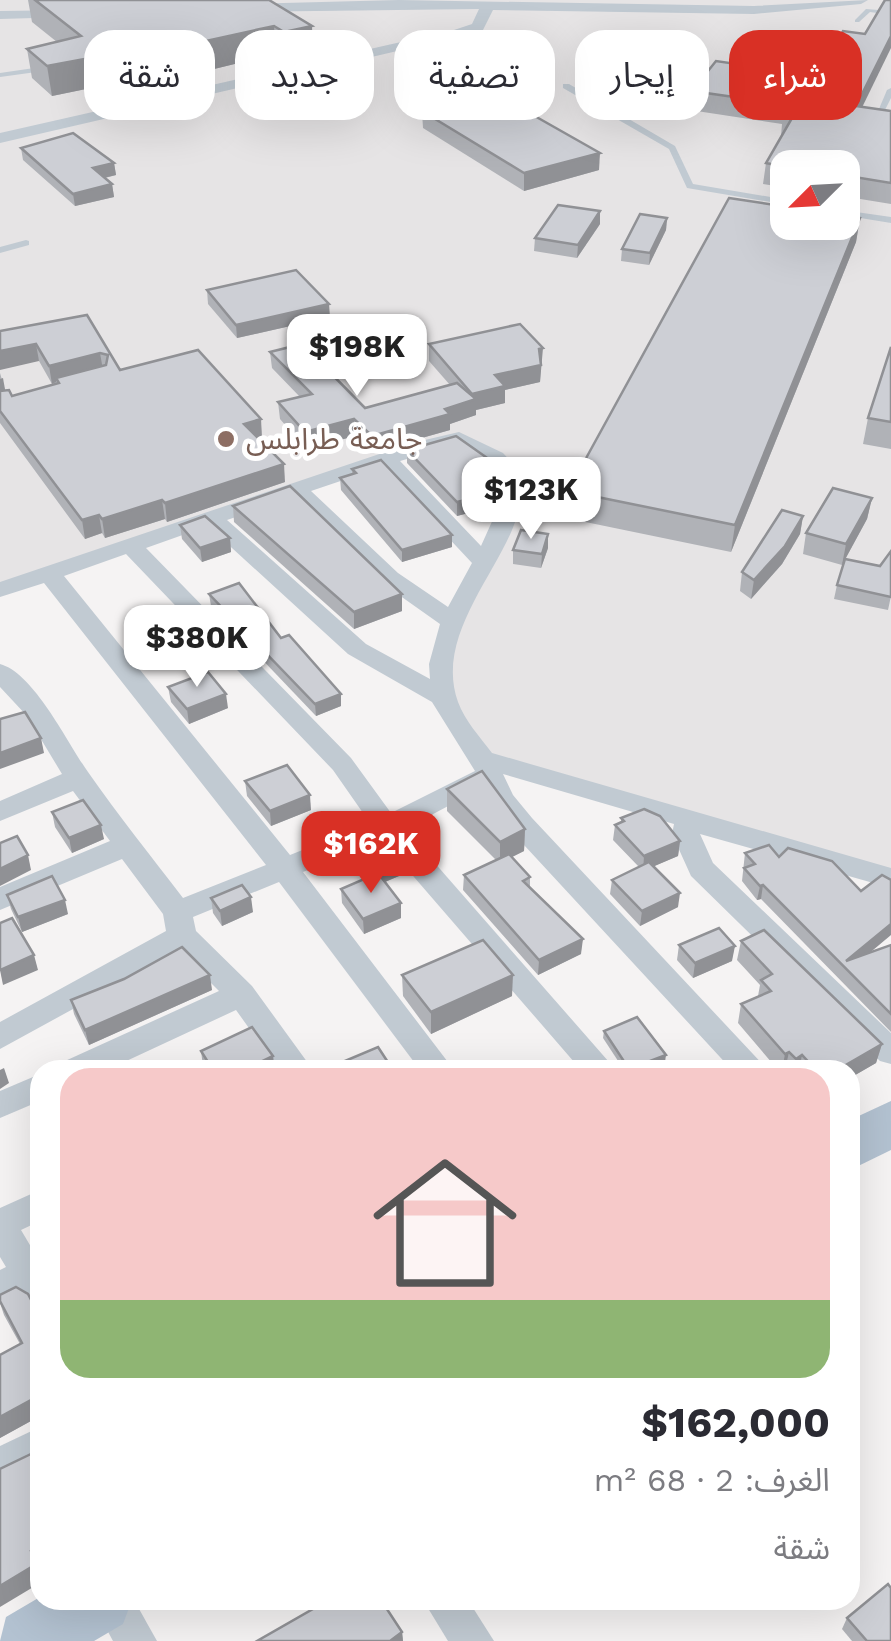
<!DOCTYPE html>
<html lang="ar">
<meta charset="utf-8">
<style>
body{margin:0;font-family:"Work Sans","Noto Sans Arabic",sans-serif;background:#f2f2f3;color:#2b2b33;direction:rtl;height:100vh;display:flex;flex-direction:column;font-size:38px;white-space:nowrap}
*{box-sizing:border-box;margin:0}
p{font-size:32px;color:#7c7c81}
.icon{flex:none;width:55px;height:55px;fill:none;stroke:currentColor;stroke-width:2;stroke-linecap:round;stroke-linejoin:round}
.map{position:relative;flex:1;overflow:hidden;direction:ltr}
.drawer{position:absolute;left:30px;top:1060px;width:830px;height:550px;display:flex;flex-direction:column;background:#fff;border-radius:30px;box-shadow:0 10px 40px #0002;direction:rtl}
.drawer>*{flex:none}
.hud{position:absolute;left:30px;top:30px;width:832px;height:90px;direction:rtl;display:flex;gap:20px}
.needle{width:65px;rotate:246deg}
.tools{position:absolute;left:770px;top:150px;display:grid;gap:20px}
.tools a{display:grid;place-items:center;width:90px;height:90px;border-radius:20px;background:#fff;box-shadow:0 10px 40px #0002;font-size:50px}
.price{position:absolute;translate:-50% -85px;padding:0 22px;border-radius:20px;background:#fff;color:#222;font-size:32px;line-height:65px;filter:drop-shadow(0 2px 5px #0008)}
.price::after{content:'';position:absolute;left:50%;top:60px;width:30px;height:22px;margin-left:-15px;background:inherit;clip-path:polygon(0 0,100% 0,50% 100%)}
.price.active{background:#d93025;color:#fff}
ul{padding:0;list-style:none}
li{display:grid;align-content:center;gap:20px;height:530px;padding:0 30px}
li span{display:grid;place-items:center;height:310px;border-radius:30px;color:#555}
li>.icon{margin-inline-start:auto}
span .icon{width:180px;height:180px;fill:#fffc;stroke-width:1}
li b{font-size:42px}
.pill{padding:0 35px;border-radius:30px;background:#fff;box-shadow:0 10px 40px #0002;font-size:35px;line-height:90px}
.pill.active{background:#d93025;color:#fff}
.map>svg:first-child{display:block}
.education{fill:#e6e4e5;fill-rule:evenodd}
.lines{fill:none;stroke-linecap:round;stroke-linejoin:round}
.service{fill:#c1cad2;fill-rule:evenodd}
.minor{fill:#c1cad2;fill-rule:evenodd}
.primary{fill:#b3c2d1;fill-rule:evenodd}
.wall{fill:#b0b2b7}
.shaded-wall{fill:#909195}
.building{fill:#cdcfd5;stroke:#909195;stroke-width:2.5}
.education-dot{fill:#8d6e63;stroke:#fff;stroke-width:4}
.labels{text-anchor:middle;stroke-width:10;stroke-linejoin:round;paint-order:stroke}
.far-education-label{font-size:30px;fill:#785e54;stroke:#fff;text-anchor:start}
</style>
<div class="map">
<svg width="891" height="1641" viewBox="0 0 891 1641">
<rect width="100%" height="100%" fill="#f5f3f3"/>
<path class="education" d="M0 0H891V878L483 759 465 734 442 659 515 478 459 438 0 590ZM788 168H842V222H788Z"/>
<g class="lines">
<g class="service">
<polygon points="866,9 891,11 891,15 870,12 859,22 855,22 855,20"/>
<polygon points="48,66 51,66 51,70 0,77 0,73"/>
<polygon points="563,84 569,84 675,146 693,184 788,200 788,205 687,188 669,149 563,88"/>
<polygon points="891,88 891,98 883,114 876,116 887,90"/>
<polygon points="842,210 891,217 891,223 842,215"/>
<polygon points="26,240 29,241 29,245 0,253 0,247"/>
</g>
<g class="minor">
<polygon points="399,0 754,6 868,0 861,4 754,14 493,10 483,30 462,36 0,143 0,133 454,30 472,24 479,9 241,12 234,8 241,4"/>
<polygon points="73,10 73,16 68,17 0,19 0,11"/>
<path d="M459 432 503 453 526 478C523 496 519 513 512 530 490 582 436 641 458 702 465 721 480 737 492 753L891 868V888L700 834 713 863 891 1033V1064L880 1061 691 876 672 834 674 824 503 774 513 795 532 818 768 1070H732L512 832 482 788 405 829 616 1070H581L382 840 303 872 454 1070H420L279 882 193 917 196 931 252 986 313 1070H279L236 1010 107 1070H60L65 1061 219 991 179 951 0 1049V1022L166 931 163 914 122 859 0 910V887L110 841 73 791 0 821V801L62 774 27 716 0 687V664C34 673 68 744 88 772 118 815 151 856 183 898L266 865 44 583 0 597V582L412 443ZM456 445 487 463 504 479 499 506 481 546 400 461ZM382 467 472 563 448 607 398 573 311 491ZM292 498 382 583 440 624 429 664 430 679 366 644 227 520ZM208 526 348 654 432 702 475 771 391 813 351 758 146 548ZM126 554 333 770 370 823 290 855 64 576Z"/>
<polygon points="40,1074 40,1101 0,1118 0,1091"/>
<polygon points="40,1190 40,1221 21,1230 40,1262 40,1311 27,1306 21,1295 0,1304 0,1270 6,1267 0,1257 0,1208"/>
<polygon points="40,1427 40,1466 0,1486 0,1446"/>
<polygon points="91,1600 134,1600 157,1641 113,1641"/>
<polygon points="423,1600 468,1600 494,1641 448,1641"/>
</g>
<g class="primary">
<polygon points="891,1101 891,1150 850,1170 850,1120"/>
<polygon points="40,1597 40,1600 132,1600 123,1624 94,1641 0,1641 6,1617"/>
</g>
</g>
<g class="wall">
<polygon points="28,0 269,0 313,55 286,61 276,54 210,70 210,76 131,95 115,83 52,96 32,78 27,49 57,42 32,22"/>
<polygon points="692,91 891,111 891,204 842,196 842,168 788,168 788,188 763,184 766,163 781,136 782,124 690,110"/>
<polygon points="422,111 599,170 524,191 423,128"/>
<polygon points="21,148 114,163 116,175 105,178 112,184 114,197 75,206 23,160"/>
<polygon points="667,218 666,230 649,265 621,261 622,249"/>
<polygon points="860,218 856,242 731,552 566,518 568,491"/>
<polygon points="600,224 577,258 534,251 535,238"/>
<polygon points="207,290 330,317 237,338 208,304"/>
<polygon points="87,315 120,370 262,437 258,438 285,482 167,522 165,519 105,538 102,533 85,539 0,423 0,373 5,390 12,396 57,383 52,384 39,361 0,331"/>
<polygon points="429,344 543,365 541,365 540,382 505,390 505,403 476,410 476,415 450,424 450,430 372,452 355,436 306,449 280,419 278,402 300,397 272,368 270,352 365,408 450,385 429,361"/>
<polygon points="891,347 891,449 863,444 868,418"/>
<polygon points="407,450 500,467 500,480 495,506 457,516 407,463"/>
<polygon points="352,469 452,535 452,547 402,562 341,490 340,478 352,474"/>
<polygon points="872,498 867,519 842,565 803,554 806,533"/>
<polygon points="233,506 402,594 402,611 354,629 234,522"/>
<polygon points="803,516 800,534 782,564 751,599 740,591 742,572"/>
<polygon points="180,525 230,538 231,552 202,562 182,539"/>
<polygon points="548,548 541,568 513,564 513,550"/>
<polygon points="837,585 891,596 888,610 834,599"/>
<polygon points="209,594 281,638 341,694 341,706 316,716 211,606"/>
<polygon points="168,687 228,708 189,724 171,702"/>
<polygon points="245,781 311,810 271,826 247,796"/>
<polygon points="447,789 525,829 524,851 512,857 530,877 530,887 581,954 538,975 463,890 464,875 496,860 447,811"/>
<polygon points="52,812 104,839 72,853 55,827"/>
<polygon points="621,818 680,841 678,856 654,866 678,907 640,926 610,894 612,880 639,867 613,840 615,825 621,822"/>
<polygon points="356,839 406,873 385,882 401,918 364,934 342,903 341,889 374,875 357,854"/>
<polygon points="745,853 869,953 891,945 891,1032 761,899 757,900 742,881"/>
<polygon points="7,895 68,914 22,932 11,909"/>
<polygon points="211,898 253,912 222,926 213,913"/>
<polygon points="741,941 882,1044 876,1063 850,1078 850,1070 778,1070 738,1023 741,1004 758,996 760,985 737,960"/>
<polygon points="679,945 732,961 693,978 677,960"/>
<polygon points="402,975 512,996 431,1034 403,996"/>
<polygon points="212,990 89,1045 74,1014 71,1000"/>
<polygon points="604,1031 665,1062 645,1070 624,1070 603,1038"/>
<polygon points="201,1051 275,1070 206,1070 203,1066"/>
<polygon points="0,1295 40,1317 40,1416 0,1438 0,1355 20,1344 4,1315 0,1303"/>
<polygon points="307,1600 381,1600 402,1632 403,1641 257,1641 312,1609"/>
<polygon points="847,1618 891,1641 852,1641 842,1629"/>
</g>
<g class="shaded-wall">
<polygon points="274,26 276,54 210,70 210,76 131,95 127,66 201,42"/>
<polygon points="312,26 313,55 286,61 284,32"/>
<polygon points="891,36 891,48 853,126 856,106"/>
<polygon points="111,54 115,83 52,96 47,66"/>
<polygon points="600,153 599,170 524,191 524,173"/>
<polygon points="114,163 116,175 95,180 93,168"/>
<polygon points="112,184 114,197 75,206 73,194"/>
<polygon points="600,211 600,224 577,258 578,245"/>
<polygon points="667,218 666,230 649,265 650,253"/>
<polygon points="860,218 856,242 731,552 735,525"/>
<polygon points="329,304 330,317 237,338 236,325"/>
<polygon points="36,344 39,361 0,370 0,351"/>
<polygon points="543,348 540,382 505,390 505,403 476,410 476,415 450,424 450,430 372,452 372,436 472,400 472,394 495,375 539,349"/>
<polygon points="100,353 103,370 56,378 56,382 52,384 49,366"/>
<polygon points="3,378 6,395 0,398 0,379"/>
<polygon points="261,419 262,437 246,442 244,424"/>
<polygon points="354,419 355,436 306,449 305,432"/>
<polygon points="284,464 285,482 167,522 165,503"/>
<polygon points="500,467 500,480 495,506 457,516 457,502"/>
<polygon points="872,498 867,519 842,565 846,544"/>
<polygon points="162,500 165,519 105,538 102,519"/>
<polygon points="99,515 102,533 85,539 82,520"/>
<polygon points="803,516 800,534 782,564 751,599 754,580"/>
<polygon points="548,534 548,548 541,568 542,554"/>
<polygon points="452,535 452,547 402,562 402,550"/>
<polygon points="230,538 231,552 202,562 200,548"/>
<polygon points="402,594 402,611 354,629 354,612"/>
<polygon points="226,694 228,708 189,724 187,709"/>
<polygon points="341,694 341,706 316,716 315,704"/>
<polygon points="41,738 44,753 0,769 0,753"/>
<polygon points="310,795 311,810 271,826 270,811"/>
<polygon points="101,825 104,839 72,853 69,838"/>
<polygon points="525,829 524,851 500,863 500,842"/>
<polygon points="680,841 678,856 643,871 644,856"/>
<polygon points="28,855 31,870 0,886 0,869"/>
<polygon points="405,858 406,873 380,884 380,869"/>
<polygon points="763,885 761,899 757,900 760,886"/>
<polygon points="680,893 678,907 640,926 642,911"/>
<polygon points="251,897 253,912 222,926 220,911"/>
<polygon points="65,900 68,914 22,932 18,917"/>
<polygon points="401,903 401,918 364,934 363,919"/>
<polygon points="891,924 891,935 848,971 846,961"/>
<polygon points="583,939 581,954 538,975 539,960"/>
<polygon points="735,946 732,961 693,978 695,963"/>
<polygon points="34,955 38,970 3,985 0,970"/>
<polygon points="210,975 212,990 89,1045 85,1030"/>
<polygon points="513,975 512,996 431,1034 431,1012"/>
<polygon points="882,1044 876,1063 850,1078 850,1070 837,1070"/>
<polygon points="789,1052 785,1070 782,1070 785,1054"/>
<polygon points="666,1055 665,1062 645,1070 629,1070"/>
<polygon points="802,1055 799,1070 793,1070 796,1059"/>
<polygon points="273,1056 275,1070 244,1070"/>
<polygon points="4,1068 9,1083 0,1089 0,1070"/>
<polygon points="40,1395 40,1416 0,1438 0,1417"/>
<polygon points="40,1545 40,1583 0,1607 0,1586 31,1551"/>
<polygon points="402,1632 403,1641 390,1641"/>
</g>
<g class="building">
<polygon points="35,0 269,0 312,26 284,32 274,26 201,42 207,46 127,66 111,54 47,66 27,49 81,36"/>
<polygon points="885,0 891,0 891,36 856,106 891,111 891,183 842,175 842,168 793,168 766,163 792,118 783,116 790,105 692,91 716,61 818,76 843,31 865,34"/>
<polygon points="494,93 600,153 524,173 422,111"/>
<polygon points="73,133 114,163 93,168 112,184 73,194 21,148"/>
<polygon points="729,198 788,207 788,222 842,222 842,215 860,218 735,525 568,491"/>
<polygon points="558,205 600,211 578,245 535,238"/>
<polygon points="640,214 667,218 650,253 622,249"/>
<polygon points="296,270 329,304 236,325 207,290"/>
<polygon points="87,315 120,370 198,350 261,419 244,424 284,464 165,503 162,500 102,519 99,515 82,520 0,411 0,391 9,390 12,396 59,383 56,378 106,365 108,355 100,353 49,366 36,344 0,351 0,331"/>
<polygon points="520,324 543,348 539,349 541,365 495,375 505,386 472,394 429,344"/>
<polygon points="302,344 365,408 457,383 476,399 445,409 450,414 372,436 354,419 305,432 278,402 312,394 270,352"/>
<polygon points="891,347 891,422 868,418"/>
<polygon points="456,436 500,467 495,493 457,502 407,450"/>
<polygon points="381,460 452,535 402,550 340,478 356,473 352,469"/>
<polygon points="290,486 402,594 354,612 233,506"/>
<polygon points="833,488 872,498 846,544 806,533"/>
<polygon points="782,510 803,516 785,546 754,580 742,572"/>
<polygon points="205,516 230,538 200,548 180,525"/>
<polygon points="521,530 548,534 542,554 513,550"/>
<polygon points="891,551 891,597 837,585 845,559 880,566"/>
<polygon points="239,583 281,638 289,635 341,694 315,704 209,594"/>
<polygon points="208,672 226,694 187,709 168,687"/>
<polygon points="25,712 41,738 0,753 0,719"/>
<polygon points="287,765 310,795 270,811 245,781"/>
<polygon points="482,771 525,829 500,842 447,789"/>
<polygon points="83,800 101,825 69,838 52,812"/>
<polygon points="644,809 660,816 680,841 644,856 615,825 624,821 621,818"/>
<polygon points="380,830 405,858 380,869 356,839"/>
<polygon points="17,836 28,855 0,869 0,843"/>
<polygon points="769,845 779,857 788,848 832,861 861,891 882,875 891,880 891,924 846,961 891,945 891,1014 763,885 760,886 744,868 755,864 745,853"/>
<polygon points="509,854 530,877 523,881 583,939 539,960 464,875"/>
<polygon points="649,862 680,893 642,911 612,880"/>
<polygon points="378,873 401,903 363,919 341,889"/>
<polygon points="52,876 65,900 18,917 7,895"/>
<polygon points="242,885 251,897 220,911 211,898"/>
<polygon points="12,918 34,955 0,970 0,923"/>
<polygon points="719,928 735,946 695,963 679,945"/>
<polygon points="764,930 882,1044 837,1070 816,1070 802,1055 796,1059 789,1052 785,1054 741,1004 771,991 761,980 772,974 741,941"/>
<polygon points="483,940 513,975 431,1012 402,975"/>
<polygon points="182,947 210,975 85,1030 71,1000 124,979"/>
<polygon points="637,1017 666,1055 629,1069 604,1031"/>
<polygon points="252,1027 273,1056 244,1070 213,1070 201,1051"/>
<polygon points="378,1047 393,1070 326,1069"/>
<polygon points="16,1287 28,1294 40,1317 40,1319 34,1322 40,1332 40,1395 0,1417 0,1355 22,1343 0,1301 0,1295"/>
<polygon points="40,1437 40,1545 31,1551 38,1563 0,1586 0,1469 35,1452 37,1439"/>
<polygon points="888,1584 891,1588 891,1641 867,1641 847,1618"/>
<polygon points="314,1600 381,1600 402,1632 390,1641 257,1641 318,1606"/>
</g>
<circle class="education-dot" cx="226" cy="439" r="10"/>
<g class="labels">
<g class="far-education-label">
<text x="246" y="449">جامعة طرابلس</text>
</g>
</g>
</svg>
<div class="tools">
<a><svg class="needle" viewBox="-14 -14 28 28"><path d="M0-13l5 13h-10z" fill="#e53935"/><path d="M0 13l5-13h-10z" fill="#7c7c81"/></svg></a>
</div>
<b class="price" style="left:357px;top:399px">$198K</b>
<b class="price" style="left:531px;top:542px">$123K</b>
<b class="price" style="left:197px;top:690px">$380K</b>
<b class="price active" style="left:371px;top:896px">$162K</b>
<div class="hud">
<a class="pill active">شراء</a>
<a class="pill">إيجار</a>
<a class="pill">تصفية</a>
<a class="pill">جديد</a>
<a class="pill">شقة</a>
</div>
<section class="drawer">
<ul>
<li><span style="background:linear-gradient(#f6c9c9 75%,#8fb573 0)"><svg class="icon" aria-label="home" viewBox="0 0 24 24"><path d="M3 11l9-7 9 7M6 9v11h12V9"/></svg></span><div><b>$162,000</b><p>الغرف: 2 · 68 m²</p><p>شقة</p></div></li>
</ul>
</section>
</div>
